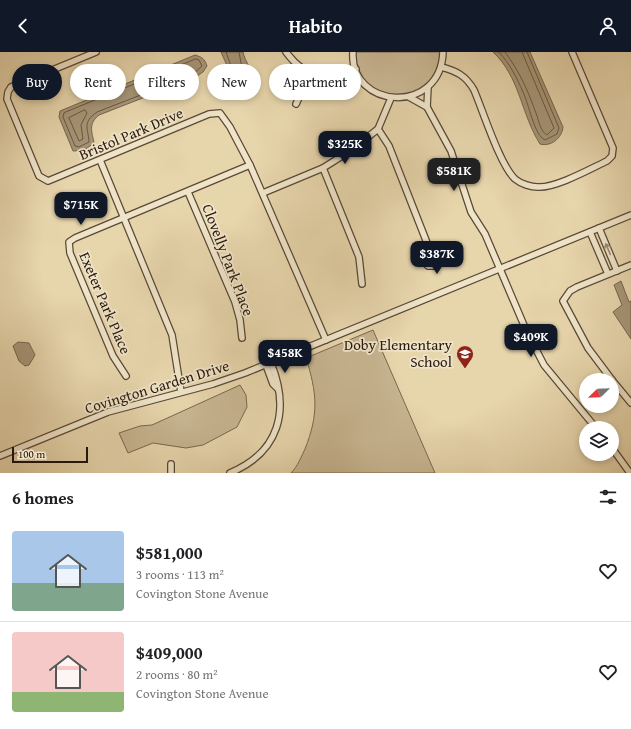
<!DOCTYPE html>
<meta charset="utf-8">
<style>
body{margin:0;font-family:"Gentium Book Plus",serif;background:#f6f6f6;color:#202124;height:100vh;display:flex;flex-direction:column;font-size:15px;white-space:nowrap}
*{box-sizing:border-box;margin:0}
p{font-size:13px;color:#757577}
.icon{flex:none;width:22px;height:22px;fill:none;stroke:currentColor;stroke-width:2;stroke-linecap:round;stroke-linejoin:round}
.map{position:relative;height:421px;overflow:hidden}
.drawer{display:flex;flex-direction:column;background:#fff;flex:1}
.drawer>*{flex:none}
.guide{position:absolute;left:12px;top:12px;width:400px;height:36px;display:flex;gap:8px}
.needle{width:26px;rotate:247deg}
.controls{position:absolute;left:579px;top:321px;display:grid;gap:8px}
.controls a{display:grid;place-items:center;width:40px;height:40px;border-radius:50%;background:#fff;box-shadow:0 2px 6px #0003;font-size:20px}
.scale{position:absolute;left:12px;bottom:10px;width:76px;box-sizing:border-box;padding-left:4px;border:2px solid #291a0d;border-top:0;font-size:11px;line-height:14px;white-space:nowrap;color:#291a0d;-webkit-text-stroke:3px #efe4c9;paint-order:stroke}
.price{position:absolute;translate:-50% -34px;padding:0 9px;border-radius:8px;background:#111827;color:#fff;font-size:13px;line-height:26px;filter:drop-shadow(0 1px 2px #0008)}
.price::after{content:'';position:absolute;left:50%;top:24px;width:12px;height:9px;margin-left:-6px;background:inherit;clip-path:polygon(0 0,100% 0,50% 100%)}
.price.active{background:#222;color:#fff}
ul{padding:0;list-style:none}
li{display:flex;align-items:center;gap:12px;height:100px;padding:0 12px}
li+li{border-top:1px solid #e0e0e0}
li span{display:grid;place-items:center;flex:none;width:112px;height:80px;border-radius:4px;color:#555}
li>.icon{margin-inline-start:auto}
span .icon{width:48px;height:48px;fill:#fffc;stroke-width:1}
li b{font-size:17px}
h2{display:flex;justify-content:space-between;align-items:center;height:48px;padding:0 12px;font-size:17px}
.chip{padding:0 14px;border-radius:18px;background:#fff;box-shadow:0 2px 6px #0003;font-size:14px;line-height:36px}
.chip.active{background:#111827;color:#fff}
header{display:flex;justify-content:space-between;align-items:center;height:52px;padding:0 12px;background:#111827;color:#fff;font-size:18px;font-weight:600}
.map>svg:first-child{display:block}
.green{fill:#c7b591;stroke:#78684f}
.water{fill:#a69576;stroke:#74644c}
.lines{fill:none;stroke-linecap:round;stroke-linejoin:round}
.shore{stroke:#685842;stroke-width:1}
.minor-casing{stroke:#584935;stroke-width:8}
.minor{stroke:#efe4c9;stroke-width:5.5}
.oneway{stroke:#968974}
.labels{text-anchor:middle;stroke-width:3.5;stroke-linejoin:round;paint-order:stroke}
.street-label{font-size:15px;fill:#291a0d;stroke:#efe4c9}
.poi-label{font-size:15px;fill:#291a0d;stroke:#efe4c9;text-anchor:end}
</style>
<header><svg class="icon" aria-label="back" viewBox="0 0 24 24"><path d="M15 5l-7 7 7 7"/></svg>Habito<svg class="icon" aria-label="person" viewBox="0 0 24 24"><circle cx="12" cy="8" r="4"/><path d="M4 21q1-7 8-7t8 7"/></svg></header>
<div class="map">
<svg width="631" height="421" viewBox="0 0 631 421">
<rect width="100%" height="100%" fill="#e7d5ac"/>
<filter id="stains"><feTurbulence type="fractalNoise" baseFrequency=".005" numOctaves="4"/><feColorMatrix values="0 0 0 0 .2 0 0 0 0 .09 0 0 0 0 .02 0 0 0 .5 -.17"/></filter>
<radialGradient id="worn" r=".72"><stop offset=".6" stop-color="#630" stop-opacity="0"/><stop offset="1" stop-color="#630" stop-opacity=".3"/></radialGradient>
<g class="green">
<path d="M353 0H443C439 32 428 35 400 47L370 36 356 17Z"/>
<path d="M373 278 435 421H291C298 414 301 405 305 397 319 362 317 341 306 306Z"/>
<polygon points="240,333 246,343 247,355 237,375 203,393 186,396 153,391 128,401 119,381 140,374 152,373"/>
</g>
<g class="water">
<path d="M221 0H243C245 10 254 20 254 30H248L228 16Z"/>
<path d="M493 0H530L563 75C562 86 551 95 540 92 521 62 520 25 493 0Z"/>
<path d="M195 3C202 5 205 7 207 14L203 20 194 26 99 63C89 71 91 78 94 90 89 97 81 99 73 99L59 65 60 59Z"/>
<polygon points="621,229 629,250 631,249 631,287 613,260 622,253 614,233"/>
<polygon points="18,290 29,291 35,303 29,313 25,314 19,309 13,294"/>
</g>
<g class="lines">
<g class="shore">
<polyline points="226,0 231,14 245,22 246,20 241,11 239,0"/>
<path d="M499 0C510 12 517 26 523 40 529 52 534 83 545 88L557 82 559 76 527 0"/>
<path d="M505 0C520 20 529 41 537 64 539 70 541 80 547 83L554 76 522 0"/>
<path d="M196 7 199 8 202 14 192 23 97 60C82 71 88 75 89 90L79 95 75 94 63 65 64 61Z"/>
<polygon points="85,58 87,61 81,73 83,87 79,89 69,66"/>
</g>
<g class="minor-casing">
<g id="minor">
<polyline points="96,0 11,35 8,40 7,47 39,124 48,129 209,62 220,61 230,75 250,113 326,288"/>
<path d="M286 0C306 27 326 29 356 17"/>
<path d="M353 0C349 57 441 64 443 0"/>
<path d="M441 15C457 19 466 24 474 38 483 59 500 113 515 127 521 132 531 135 538 135 556 136 590 117 607 109L612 104 613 96 572 0"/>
<polyline points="428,35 427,55 451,99 471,160 485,182 526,278 544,313 596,376"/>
<polyline points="409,45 427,55"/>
<polyline points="296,52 310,22"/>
<path d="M378 77 389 94 429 196C435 199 441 202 440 209L435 214H428L425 211V205L429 196"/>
<polyline points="100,108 172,283 181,340"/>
<polyline points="323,116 359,205 362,232"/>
<polyline points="188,140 235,250 240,268 242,286"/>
<polyline points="263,141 323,116 350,99 378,77 391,46"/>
<polyline points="599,176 617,219"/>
<polyline points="590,180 608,222"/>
<polyline points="266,313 273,332 278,337"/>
<polyline points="126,324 113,304 70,201 69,190 75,186 250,113"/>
<polyline points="612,328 588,296 563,249 570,239 577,235 631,213"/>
<polyline points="612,328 631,351"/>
<polyline points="612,396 630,421"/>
<polyline points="0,404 108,360 213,332 245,321 631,163"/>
<polyline points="171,421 171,412"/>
<path d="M230 421C280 400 290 358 271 311"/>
</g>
</g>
<use href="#minor" class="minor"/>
</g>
<defs><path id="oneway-shaft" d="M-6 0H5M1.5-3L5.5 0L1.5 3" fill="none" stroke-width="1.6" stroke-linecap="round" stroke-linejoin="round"/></defs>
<use class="oneway" href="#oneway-shaft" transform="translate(608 197) rotate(-113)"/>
<defs>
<g id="school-pin" transform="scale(0.9)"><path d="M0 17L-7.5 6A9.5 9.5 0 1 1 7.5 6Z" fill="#8f2418" stroke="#efe4c9"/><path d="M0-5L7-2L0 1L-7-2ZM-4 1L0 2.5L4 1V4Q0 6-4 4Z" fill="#fff"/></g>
</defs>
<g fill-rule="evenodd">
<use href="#school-pin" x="465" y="302"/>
</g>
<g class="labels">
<g class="street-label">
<text transform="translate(131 82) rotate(-23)" y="5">Bristol Park Drive</text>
<text transform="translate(228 208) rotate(69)" y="5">Clovelly Park Place</text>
<text transform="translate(105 251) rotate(67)" y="5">Exeter Park Place</text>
<text transform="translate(157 335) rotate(-17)" y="5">Covington Garden Drive</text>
</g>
<g class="poi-label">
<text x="452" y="298">Doby Elementary<tspan x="452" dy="17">School</tspan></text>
</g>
</g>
<rect width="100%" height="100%" filter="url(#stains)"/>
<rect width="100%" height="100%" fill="url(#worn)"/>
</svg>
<div class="controls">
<a><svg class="needle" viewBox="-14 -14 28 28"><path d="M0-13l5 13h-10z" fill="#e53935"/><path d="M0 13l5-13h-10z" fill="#757577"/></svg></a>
<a><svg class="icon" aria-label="layers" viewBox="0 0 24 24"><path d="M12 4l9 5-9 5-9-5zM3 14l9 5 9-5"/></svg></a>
</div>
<div class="scale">100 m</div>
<b class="price" style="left:345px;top:113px">$325K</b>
<b class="price active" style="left:454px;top:140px">$581K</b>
<b class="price" style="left:81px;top:174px">$715K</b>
<b class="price" style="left:437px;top:223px">$387K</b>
<b class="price" style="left:531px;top:306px">$409K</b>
<b class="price" style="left:285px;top:322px">$458K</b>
<div class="guide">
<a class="chip active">Buy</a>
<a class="chip">Rent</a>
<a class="chip">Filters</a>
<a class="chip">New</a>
<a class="chip">Apartment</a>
</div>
</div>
<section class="drawer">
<h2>6 homes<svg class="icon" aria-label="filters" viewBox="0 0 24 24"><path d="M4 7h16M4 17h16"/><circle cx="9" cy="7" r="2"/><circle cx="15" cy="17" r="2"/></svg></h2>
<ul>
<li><span style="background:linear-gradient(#a9c7e8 65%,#7fa58c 0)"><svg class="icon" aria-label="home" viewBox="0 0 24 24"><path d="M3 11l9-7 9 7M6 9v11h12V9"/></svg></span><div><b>$581,000</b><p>3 rooms · 113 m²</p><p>Covington Stone Avenue</p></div><svg class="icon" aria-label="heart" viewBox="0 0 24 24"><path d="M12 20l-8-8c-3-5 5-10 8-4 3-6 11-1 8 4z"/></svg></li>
<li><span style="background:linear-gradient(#f6c9c9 75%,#8fb573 0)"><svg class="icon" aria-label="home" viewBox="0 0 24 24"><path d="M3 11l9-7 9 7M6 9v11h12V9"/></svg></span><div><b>$409,000</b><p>2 rooms · 80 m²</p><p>Covington Stone Avenue</p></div><svg class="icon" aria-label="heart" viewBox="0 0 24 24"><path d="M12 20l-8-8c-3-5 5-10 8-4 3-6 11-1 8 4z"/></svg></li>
</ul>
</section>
